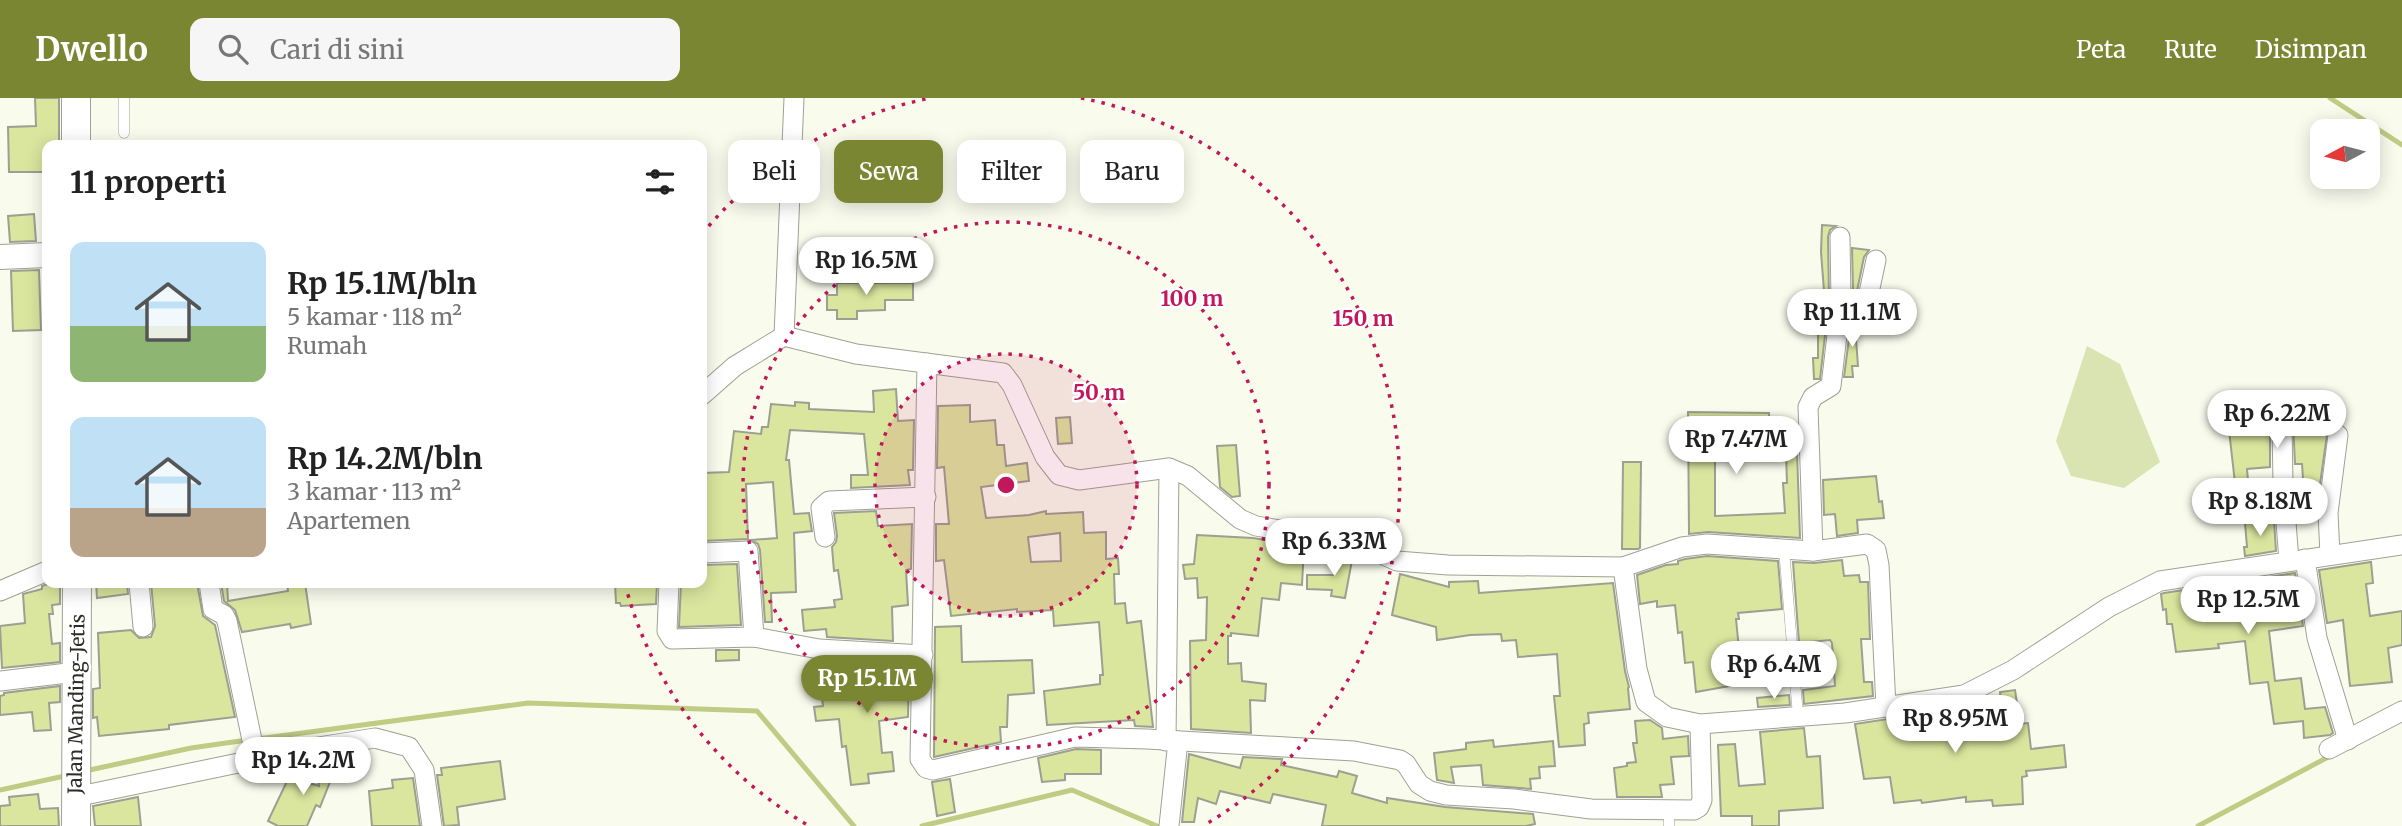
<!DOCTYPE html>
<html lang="id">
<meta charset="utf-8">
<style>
body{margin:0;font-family:Merriweather,serif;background:#f6f6f6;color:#222;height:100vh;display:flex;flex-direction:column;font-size:26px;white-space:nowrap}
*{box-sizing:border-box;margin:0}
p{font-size:23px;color:#767676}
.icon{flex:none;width:38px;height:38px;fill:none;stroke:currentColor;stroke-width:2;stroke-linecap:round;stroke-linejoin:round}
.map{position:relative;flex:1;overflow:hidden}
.details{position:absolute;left:42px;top:42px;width:665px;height:448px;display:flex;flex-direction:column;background:#fff;border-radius:14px;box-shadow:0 4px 18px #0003}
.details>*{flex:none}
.top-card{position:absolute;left:728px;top:42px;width:665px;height:63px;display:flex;gap:14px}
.needle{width:46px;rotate:263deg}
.fabs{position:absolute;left:2310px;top:21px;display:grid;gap:14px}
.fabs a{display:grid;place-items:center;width:70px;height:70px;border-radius:14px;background:#fff;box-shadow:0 4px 18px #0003;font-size:35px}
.price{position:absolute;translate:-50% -60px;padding:0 16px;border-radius:24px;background:#fff;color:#222;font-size:23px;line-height:46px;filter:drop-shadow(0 2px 4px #0008)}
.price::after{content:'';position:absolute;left:50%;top:42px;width:21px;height:16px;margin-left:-10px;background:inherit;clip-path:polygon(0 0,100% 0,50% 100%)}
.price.current{background:#7b8633;color:#fff}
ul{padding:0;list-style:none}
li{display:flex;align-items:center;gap:21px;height:175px;padding:0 28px}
li span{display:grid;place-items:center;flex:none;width:196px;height:140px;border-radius:14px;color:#555}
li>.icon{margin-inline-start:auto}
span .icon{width:84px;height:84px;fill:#fffc;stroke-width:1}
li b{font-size:30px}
h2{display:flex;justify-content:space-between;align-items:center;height:84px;padding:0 28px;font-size:30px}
.chip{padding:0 24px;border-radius:14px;background:#fff;box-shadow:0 4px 18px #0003;font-size:24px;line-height:63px}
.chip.current{background:#7b8633;color:#fff}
header{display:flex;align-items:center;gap:42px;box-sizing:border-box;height:98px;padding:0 35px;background:#7b8633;color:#fff}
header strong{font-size:33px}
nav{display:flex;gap:38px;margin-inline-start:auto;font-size:24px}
.search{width:490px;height:63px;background:#f6f6f6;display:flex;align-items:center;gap:18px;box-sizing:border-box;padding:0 24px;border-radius:14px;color:#767676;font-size:26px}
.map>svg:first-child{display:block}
.green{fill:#dae3b2}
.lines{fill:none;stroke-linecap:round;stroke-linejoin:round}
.stream{stroke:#c0cb84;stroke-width:5}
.building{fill:#dae69e;stroke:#9c9f91;stroke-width:2;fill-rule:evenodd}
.service-casing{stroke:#9ea193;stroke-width:11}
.minor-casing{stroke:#9ea193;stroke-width:21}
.tertiary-casing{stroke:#9ea193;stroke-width:26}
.secondary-casing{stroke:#9ea193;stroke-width:30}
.service{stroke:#fff;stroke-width:10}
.minor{stroke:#fff;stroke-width:19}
.tertiary{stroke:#fff;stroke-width:24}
.secondary{stroke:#fff;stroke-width:28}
.ring{fill:none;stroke:#c2185b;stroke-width:3.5;stroke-dasharray:3.5 7}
.labels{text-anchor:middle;stroke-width:5;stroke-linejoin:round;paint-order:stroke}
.street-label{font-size:19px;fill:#2c2d27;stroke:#fff}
.centre{fill:#c2185b;stroke:#fff;stroke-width:3.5}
.ring-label{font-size:21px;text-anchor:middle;font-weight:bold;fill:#c2185b;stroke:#fff;stroke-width:5;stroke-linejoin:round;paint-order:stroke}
</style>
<header>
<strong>Dwello</strong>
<div class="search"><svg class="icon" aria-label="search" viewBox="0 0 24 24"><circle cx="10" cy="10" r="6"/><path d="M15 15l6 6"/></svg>Cari di sini</div>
<nav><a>Peta</a><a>Rute</a><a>Disimpan</a></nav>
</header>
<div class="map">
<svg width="2402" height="728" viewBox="0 0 2402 728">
<rect width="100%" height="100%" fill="#f9fced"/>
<polygon class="green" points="2087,248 2120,266 2160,364 2124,390 2071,378 2056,343"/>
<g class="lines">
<g class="stream">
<polyline points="2330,0 2402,47"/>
<polyline points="257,641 528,605 757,613 854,728"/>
<polyline points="85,673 191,650 247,642"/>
<polyline points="0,692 69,677"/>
<polyline points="922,728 1072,692 1157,728"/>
<polyline points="2198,728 2332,657"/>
</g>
</g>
<g class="building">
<polygon points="35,0 59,0 59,47 47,47 47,74 9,74 8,29 36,28"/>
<polygon points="34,116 36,143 10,144 8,118"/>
<polygon points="1822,127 1836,128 1830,132 1828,139 1829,202 1820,281 1814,281 1813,260 1818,260 1818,206 1823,206 1824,193 1821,154"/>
<polygon points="1852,150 1869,152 1864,159 1857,193 1853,192"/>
<polygon points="39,172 41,232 13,233 11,173"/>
<polygon points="837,185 913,185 913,202 885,202 885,212 857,213 857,221 837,221 837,212 827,212 827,197 837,197"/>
<polygon points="1852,217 1858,218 1858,227 1855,227 1858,268 1852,268 1853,279 1844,279"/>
<polygon points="896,291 898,323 914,322 913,372 908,372 910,387 851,390 851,377 868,377 864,336 790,332 786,362 789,362 794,416 809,415 812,433 794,435 796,494 771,495 772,524 765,524 760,452 758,446 751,442 777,440 773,384 746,386 748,441 702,443 702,375 729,374 734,333 761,336 762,329 768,329 771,306 795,308 795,304 809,305 809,311 874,314 873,293"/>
<polygon points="2293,294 2295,309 2309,308 2310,329 2328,330 2316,414 2298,415 2296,397 2304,396 2302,366 2295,366 2293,323 2287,318 2281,317 2272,323 2270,329 2270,369 2247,371 2251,416 2239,418 2238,411 2227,412 2225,395 2236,394 2229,332 2250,330 2247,304 2272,301 2272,296"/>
<path d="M970 307V324L995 322 997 347H1004L1006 368 1027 365 1029 383 981 389 986 420 1029 417 1046 413V416L1083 414 1084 435 1106 434V461L1118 460 1119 476H1114L1115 506 1125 505 1127 525 1141 523 1153 629 1135 628 1134 622 1047 627 1044 593 1100 586V577H1103L1099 524 1054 528 1053 512 1017 514V511L951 518 944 462 936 463V426H949L944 369 937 370 938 308ZM1060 435 1061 463 1031 464 1028 439Z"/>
<polygon points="1688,314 1769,315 1770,338 1715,338 1715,418 1785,415 1783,385 1787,385 1785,326 1796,325 1800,440 1708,434 1689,436"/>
<polygon points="1070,319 1072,345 1058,346 1056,320"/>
<polygon points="1236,347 1240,398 1232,399 1220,389 1217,348"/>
<polygon points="1623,364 1641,364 1640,450 1638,451 1622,451"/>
<polygon points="1876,378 1879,404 1882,403 1884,420 1857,422 1858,435 1837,438 1835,416 1824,417 1823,382"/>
<polygon points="876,413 878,428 912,426 911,471 906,472 908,507 892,509 893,543 827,539 826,531 804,533 802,512 835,509 834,502 842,501 838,472 834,473 832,449 836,444 837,438 834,415"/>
<polygon points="2274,423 2276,453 2245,458 2244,449 2247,449 2245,425"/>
<polygon points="1197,437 1253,440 1304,448 1302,487 1281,485 1279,502 1262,500 1258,538 1231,535 1231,538 1228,538 1228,566 1241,565 1242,583 1266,586 1265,603 1250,602 1251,635 1191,631 1190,543 1206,542 1207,499 1198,500 1197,480 1185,481 1183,467 1194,466"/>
<polygon points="1338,454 1353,457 1345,500 1331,498 1332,492 1307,491 1307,477 1334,477"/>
<polygon points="1707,458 1778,463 1782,511 1738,515 1739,521 1736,521 1740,561 1727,562 1730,588 1696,594 1693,564 1685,565 1682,534 1678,535 1675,507 1657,509 1657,503 1640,506 1637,477 1666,467 1678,466 1678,463 1685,461"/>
<polygon points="1842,462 1844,478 1859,477 1860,484 1868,484 1870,541 1861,541 1864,584 1872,584 1873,598 1804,606 1803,592 1835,588 1832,545 1830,542 1799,545 1793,464 1814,465"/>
<polygon points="2371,464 2373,485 2366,486 2370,518 2402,513 2402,547 2388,550 2392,584 2350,588 2343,522 2327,525 2319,472"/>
<polygon points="737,466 741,527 679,529 681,485 702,485 702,467"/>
<polygon points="2295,475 2303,528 2269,533 2275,583 2301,580 2305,611 2325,609 2333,635 2330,637 2304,640 2303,623 2274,626 2268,584 2250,586 2245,543 2218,546 2219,550 2176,554 2172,526 2167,526 2166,511 2163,512 2161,496 2164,495"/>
<polygon points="1400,476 1449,489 1449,484 1478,483 1479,495 1613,485 1625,573 1629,589 1628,590 1630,611 1588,615 1589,625 1584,626 1585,647 1559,649 1554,598 1560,598 1557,556 1518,559 1516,542 1502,543 1501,536 1470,537 1437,542 1436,529 1392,517"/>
<polygon points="51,485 60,485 60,506 52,507 53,516 49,516 52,546 60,545 60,564 2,570 0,528 25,525 23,496 42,491 42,488"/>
<polygon points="96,485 127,485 128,496 97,500"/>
<polygon points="151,485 197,485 203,518 215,527 235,619 169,627 169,631 99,638 97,619 93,620 93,591 100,590 98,535 131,532 139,540 151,539 155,528"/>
<polygon points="221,485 227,485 228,503 288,493 287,486 305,485 311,526 291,530 290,526 242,534 235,512 224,503"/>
<polygon points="615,485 657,485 656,506 621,508 620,505 616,505"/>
<polygon points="961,528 962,564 1032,562 1034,595 1008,597 1007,629 1000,629 1001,644 934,659 935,529"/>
<polygon points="716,552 739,552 739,562 716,563"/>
<polygon points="852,565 909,568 908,619 879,623 882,655 892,654 894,673 868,676 869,685 851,687 846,648 842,649 839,621 816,623 814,609 823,608 821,591 853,588"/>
<polygon points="60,588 60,604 49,605 51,632 34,633 32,614 0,617 0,598 4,597 4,595"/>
<polygon points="2015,592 2020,626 2028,625 2031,651 2064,647 2066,669 2026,673 2027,678 2022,679 2023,706 1993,708 1992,702 1966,704 1966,699 1922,705 1921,702 1894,705 1890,679 1864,681 1855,626 1966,609 1967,617 2002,613 2000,594"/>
<polygon points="1789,597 1790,607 1758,609 1757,600"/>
<polygon points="1650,622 1662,630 1663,641 1688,638 1689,658 1671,659 1674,686 1660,687 1662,699 1617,699 1614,670 1627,668 1627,665 1636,664 1633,645 1637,645 1635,623"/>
<polygon points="1804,630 1807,659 1820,658 1823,710 1779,713 1779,728 1752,728 1752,718 1721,718 1718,647 1735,646 1739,688 1765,686 1760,634"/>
<polygon points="1493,642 1494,649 1553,643 1555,668 1539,669 1540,680 1530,681 1531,691 1483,687 1481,667 1451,669 1454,685 1437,682 1434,655 1466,651 1466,645"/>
<polygon points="1076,651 1101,652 1101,676 1065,676 1065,682 1042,684 1038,660"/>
<polygon points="1189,656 1240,670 1243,659 1282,661 1281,667 1337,679 1339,673 1357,678 1352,695 1387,705 1387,700 1445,709 1533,716 1535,726 1526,728 1322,728 1326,707 1273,696 1270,705 1220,693 1216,706 1198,700 1194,724 1182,724"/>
<polygon points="334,659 337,684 330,684 320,709 316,707 307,728 278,728 268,723 289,679 319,688 316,662"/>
<polygon points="500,663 505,701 457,709 459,727 444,728 437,677 442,677 441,670"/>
<polygon points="413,680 420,728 372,728 369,693 393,690 392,682"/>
<polygon points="950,681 955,714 937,718 932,684"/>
<polygon points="38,696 40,711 58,710 59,728 0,728 0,708 10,707 9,699"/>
<polygon points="138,699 141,728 95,728 93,708"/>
</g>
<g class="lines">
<g class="service-casing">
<g id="service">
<polyline points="124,0 124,35"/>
<polyline points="1784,451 1798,618"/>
<polyline points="1669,712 1669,728"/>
</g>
</g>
<g class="minor-casing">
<g id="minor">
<polyline points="1841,203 1865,206 1867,204 1876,162"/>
<polyline points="784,238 794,0"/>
<polyline points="927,265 920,661 926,670 933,672 1075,639 1147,641 1354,653 1400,662 1406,666 1419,686 1430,693 1446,697 1514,701 1591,711 1694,712 1699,709 1702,702 1700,626"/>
<polyline points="702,297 735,268 784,238 856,256 1003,275 1012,287 1045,359 1059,377 1079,382 1169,370 1188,378 1240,421 1256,428 1355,444 1397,463 1448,467 1623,469 1682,449 1707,446 1813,453 1867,446 1876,452 1879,467 1886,609"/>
<polyline points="2282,329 2283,385 2289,463"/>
<polyline points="825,439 821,410 829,403 926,399"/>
<polyline points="1813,453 1808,309 1813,299 1831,288 1841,203 1840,139"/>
<polyline points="702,455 748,453 754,539"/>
<polyline points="2330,457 2328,415 2338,337"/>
<polyline points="2305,461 2317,540 2348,642"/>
<polyline points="1623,469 1637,571 1646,604 1667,619 1700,626 1845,615 1964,597 2013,572 2109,509 2160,483 2402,447"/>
<polyline points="139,485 143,529"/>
<polyline points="209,485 213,511 224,517 227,523 256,661"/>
<polyline points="669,485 667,533 672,541 754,539 819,551 923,557"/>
<polyline points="0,493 47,473"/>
<polyline points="0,583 76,574"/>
<polyline points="1166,643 1169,370"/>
<polyline points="2329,651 2402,613"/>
<polyline points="75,699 306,651 375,640 409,649 424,672 432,728"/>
<polyline points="1169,728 1178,643"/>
</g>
</g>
<g class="tertiary-casing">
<polyline id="tertiary" points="0,159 47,157"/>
</g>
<g class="secondary-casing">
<g id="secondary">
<polyline points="76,0 76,47"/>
<polyline points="76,728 77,485"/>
</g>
</g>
<use href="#service" class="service"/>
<use href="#minor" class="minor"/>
<use href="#tertiary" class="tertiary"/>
<use href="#secondary" class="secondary"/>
</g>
<circle cx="1006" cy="387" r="131" fill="#c2185b" fill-opacity=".12"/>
<g class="ring">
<circle cx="1006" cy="387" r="131"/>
<circle cx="1006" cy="387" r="263"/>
<path d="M806 726A394 394 0 0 1 625 486M702 136A394 394 0 0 1 931 0M1081 0A394 394 0 0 1 1206 726"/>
</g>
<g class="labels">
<g class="street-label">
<text transform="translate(76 606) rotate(-89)" y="7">Jalan Manding-Jetis</text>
</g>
</g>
<circle cx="1006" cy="387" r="10" class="centre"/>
<g class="ring-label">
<text x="1192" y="208">100 m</text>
<text x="1363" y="228">150 m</text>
<text x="1099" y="302">50 m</text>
</g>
</svg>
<div class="fabs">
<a><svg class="needle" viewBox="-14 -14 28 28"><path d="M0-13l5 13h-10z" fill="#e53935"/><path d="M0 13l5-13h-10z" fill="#767676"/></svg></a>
</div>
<b class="price" style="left:866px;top:199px">Rp 16.5M</b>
<b class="price" style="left:1852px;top:251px">Rp 11.1M</b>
<b class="price" style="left:2277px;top:352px">Rp 6.22M</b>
<b class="price" style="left:1736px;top:378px">Rp 7.47M</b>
<b class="price" style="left:2260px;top:440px">Rp 8.18M</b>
<b class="price" style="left:1334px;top:480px">Rp 6.33M</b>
<b class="price" style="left:2248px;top:538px">Rp 12.5M</b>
<b class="price" style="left:1774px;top:603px">Rp 6.4M</b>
<b class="price current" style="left:867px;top:617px">Rp 15.1M</b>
<b class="price" style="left:1955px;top:657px">Rp 8.95M</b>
<b class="price" style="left:303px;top:699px">Rp 14.2M</b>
<div class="top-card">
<a class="chip">Beli</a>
<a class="chip current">Sewa</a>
<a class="chip">Filter</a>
<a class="chip">Baru</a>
</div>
<section class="details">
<h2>11 properti<svg class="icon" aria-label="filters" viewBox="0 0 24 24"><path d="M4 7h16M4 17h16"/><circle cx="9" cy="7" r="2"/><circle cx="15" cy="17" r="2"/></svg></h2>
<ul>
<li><span style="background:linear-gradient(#bfe0f5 60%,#8fb573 0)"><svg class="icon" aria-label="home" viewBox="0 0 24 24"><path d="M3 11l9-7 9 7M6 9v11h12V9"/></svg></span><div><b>Rp 15.1M/bln</b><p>5 kamar · 118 m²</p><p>Rumah</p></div></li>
<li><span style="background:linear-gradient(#bfe0f5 65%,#b9a48a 0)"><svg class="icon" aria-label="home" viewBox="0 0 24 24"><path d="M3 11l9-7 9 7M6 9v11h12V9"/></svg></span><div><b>Rp 14.2M/bln</b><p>3 kamar · 113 m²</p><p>Apartemen</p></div></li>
</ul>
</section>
</div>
